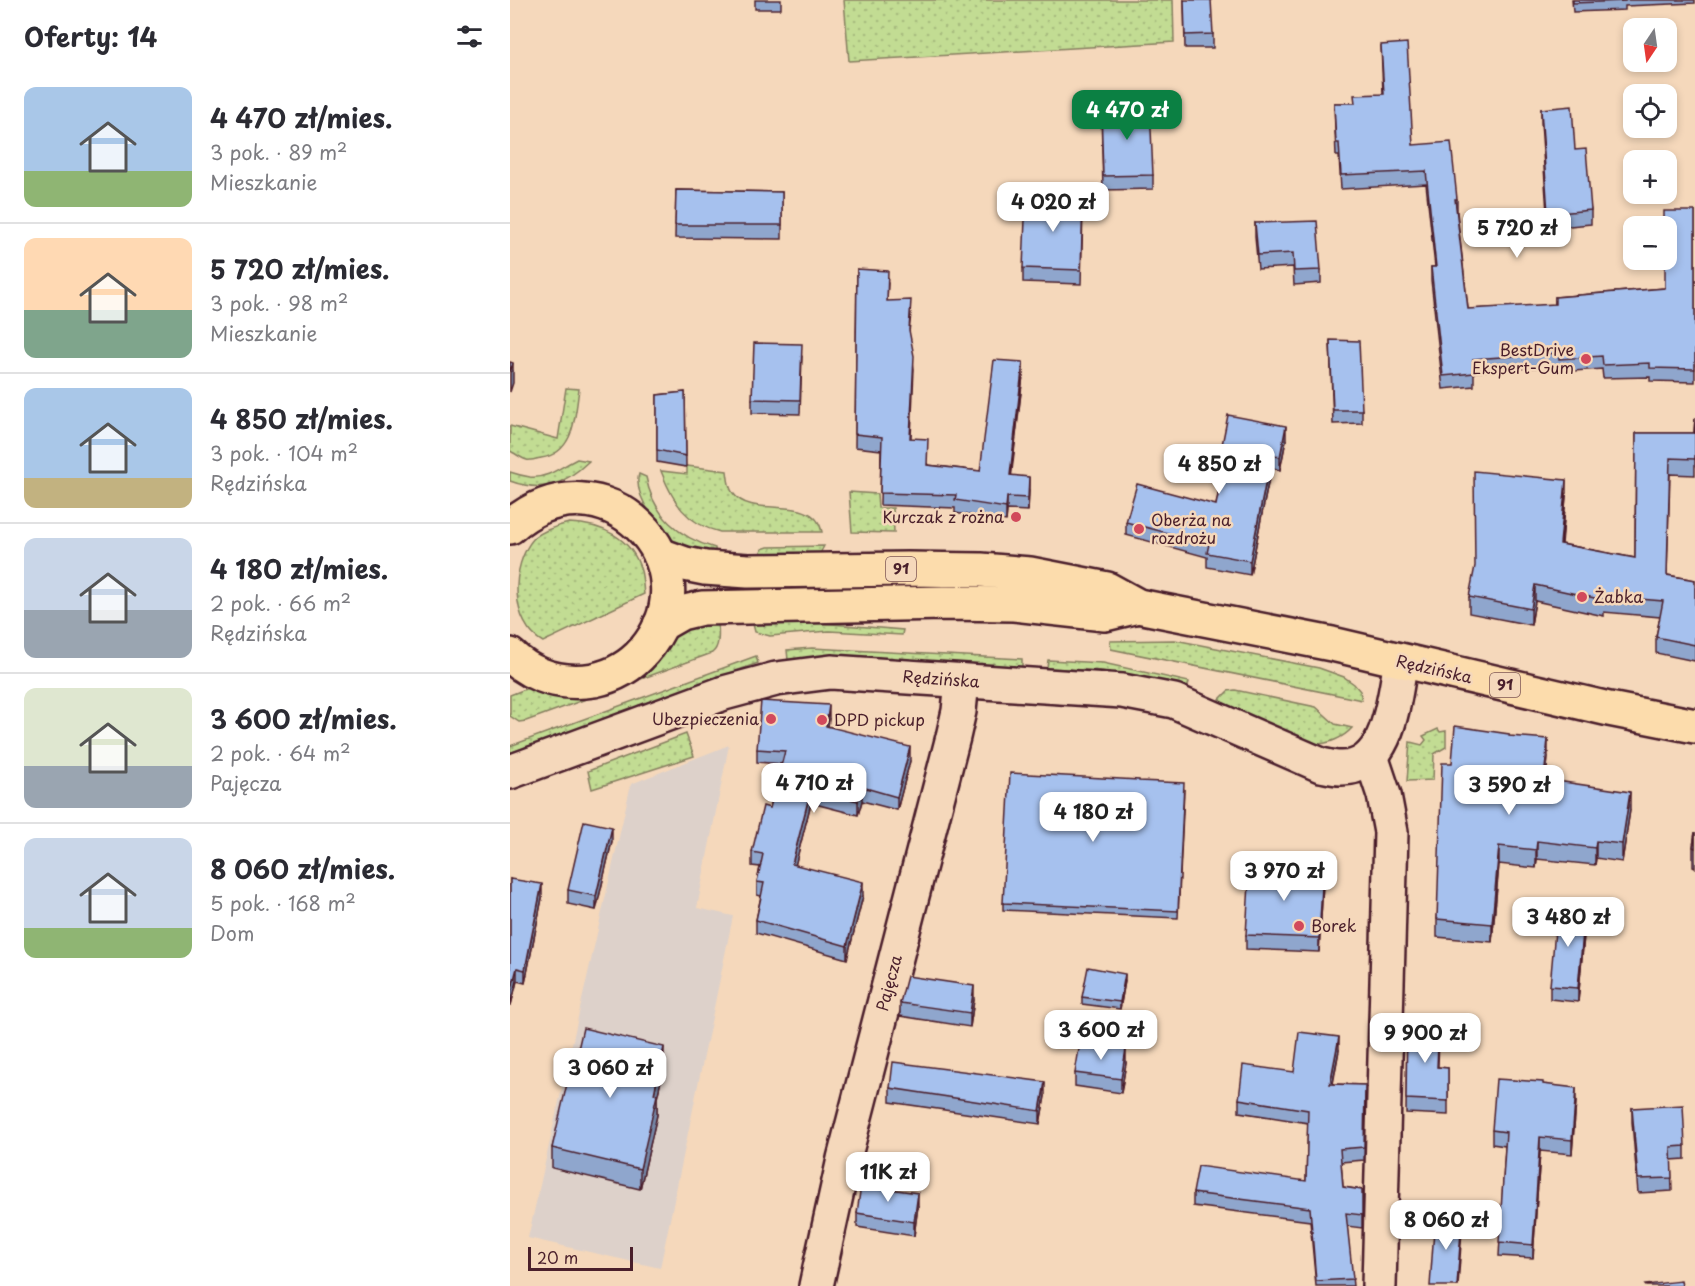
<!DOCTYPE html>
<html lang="pl">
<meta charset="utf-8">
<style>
body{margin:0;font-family:"Playpen Sans",sans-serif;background:#f2f2f3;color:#2b2b33;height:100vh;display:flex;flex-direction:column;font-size:22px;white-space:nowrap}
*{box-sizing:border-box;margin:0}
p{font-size:20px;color:#7c7c81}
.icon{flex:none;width:33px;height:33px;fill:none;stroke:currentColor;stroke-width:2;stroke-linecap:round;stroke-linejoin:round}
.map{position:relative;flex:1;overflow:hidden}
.panel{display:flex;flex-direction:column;background:#fff;width:510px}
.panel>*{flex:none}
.needle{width:39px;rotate:193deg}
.tools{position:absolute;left:1113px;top:18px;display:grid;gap:12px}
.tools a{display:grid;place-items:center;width:54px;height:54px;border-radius:12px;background:#fff;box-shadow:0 3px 9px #0003;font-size:30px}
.scale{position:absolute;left:18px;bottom:15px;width:105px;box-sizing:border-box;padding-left:6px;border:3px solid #4a1f2b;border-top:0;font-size:16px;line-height:21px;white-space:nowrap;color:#4a1f2b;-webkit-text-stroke:4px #f5d8bb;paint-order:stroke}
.price{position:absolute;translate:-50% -51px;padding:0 14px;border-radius:12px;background:#fff;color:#222;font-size:20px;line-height:39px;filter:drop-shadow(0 2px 3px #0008)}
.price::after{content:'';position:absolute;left:50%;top:36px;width:18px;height:14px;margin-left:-9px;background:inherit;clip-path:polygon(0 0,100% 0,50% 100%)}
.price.current{background:#0b8043;color:#fff}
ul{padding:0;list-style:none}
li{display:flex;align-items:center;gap:18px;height:150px;padding:0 24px}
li+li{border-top:2px solid #e1e1e2}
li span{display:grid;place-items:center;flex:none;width:168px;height:120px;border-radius:12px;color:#555}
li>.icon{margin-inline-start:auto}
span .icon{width:72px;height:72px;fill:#fffc;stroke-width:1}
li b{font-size:26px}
h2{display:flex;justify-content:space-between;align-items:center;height:72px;padding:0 24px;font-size:26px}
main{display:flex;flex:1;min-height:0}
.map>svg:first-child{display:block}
.built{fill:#ddd1ca}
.grass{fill:url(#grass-dots);stroke:#867e5f;stroke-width:1.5}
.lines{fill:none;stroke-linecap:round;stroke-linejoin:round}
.minor-casing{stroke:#4a1f2b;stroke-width:38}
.major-casing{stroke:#4a1f2b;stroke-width:38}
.minor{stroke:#f5d8bb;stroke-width:33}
.major{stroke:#fcdcac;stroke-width:33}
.wall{fill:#8fa6cd;stroke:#4a1f2b;stroke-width:1.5}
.shaded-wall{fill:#7487a7;stroke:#4a1f2b;stroke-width:1.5}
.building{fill:#a6c1ee;stroke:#4a1f2b;stroke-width:1.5}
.poi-dot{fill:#d1495b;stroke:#f5d8bb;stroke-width:2}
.labels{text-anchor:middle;stroke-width:5;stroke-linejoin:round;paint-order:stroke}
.shield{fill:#f5d8bb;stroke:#7d5656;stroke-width:1.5}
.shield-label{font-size:15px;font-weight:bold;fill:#4a1f2b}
.poi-label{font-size:16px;fill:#4a1f2b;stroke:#f5d8bb;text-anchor:start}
.street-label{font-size:16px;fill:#4a1f2b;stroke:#f5d8bb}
</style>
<main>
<section class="panel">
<h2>Oferty: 14<svg class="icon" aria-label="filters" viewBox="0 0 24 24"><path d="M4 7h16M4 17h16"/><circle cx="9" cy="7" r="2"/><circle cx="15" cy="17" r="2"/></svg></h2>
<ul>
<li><span style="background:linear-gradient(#a9c7e8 70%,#8fb573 0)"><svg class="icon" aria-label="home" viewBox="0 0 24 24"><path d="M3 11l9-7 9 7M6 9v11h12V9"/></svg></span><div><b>4 470 zł/mies.</b><p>3 pok. · 89 m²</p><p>Mieszkanie</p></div></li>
<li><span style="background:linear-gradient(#ffd9b3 60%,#7fa58c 0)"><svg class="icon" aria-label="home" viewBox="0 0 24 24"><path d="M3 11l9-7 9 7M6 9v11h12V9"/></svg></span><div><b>5 720 zł/mies.</b><p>3 pok. · 98 m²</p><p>Mieszkanie</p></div></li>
<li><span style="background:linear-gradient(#a9c7e8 75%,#c2b280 0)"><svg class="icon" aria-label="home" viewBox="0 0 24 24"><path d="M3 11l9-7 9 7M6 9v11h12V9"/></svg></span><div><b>4 850 zł/mies.</b><p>3 pok. · 104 m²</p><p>Rędzińska</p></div></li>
<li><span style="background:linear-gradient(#c9d6e8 60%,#9aa5b1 0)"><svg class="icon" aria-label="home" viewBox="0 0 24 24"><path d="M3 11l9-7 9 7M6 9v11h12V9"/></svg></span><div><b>4 180 zł/mies.</b><p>2 pok. · 66 m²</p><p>Rędzińska</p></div></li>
<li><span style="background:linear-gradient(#dfe7d0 65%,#9aa5b1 0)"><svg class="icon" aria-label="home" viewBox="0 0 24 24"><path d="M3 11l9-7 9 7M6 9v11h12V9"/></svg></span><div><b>3 600 zł/mies.</b><p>2 pok. · 64 m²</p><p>Pajęcza</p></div></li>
<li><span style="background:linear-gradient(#c9d6e8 75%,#8fb573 0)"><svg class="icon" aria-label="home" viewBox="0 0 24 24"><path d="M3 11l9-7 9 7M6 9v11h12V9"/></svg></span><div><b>8 060 zł/mies.</b><p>5 pok. · 168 m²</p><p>Dom</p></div></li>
</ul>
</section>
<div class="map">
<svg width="1185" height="1286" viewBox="0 0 1185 1286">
<defs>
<pattern id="grass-dots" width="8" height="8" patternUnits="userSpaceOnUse" patternTransform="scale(1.5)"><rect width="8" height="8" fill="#c2dc93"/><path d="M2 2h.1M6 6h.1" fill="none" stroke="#a8bc7f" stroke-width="1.8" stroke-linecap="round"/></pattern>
</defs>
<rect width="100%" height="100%" fill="#f5d8bb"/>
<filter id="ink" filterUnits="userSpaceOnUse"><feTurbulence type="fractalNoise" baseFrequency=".0167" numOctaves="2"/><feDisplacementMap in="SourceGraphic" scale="12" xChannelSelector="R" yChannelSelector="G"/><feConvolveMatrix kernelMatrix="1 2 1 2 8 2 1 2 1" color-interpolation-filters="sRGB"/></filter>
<g filter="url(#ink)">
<polygon class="built" points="219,745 187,908 223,916 150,1268 18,1238 121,784"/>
<g class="grass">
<polygon points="334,0 663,0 664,42 339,61"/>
<path d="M56 388 69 389C65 416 65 453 31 458 27 459 20 461 17 460 12 459 5 453 0 451V426L48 439Z"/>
<path d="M67 459 79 461C54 485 33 493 0 481V472C6 474 13 476 20 477 38 479 52 466 67 459Z"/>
<path d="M177 466 217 471C218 478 218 487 223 493 242 521 304 491 312 532H210C176 524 163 502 151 471L177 474Z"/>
<path d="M129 474 136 477C143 515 169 538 205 548L206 558C194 554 180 551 169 545 152 536 122 494 129 474Z"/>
<polygon points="339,492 367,494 368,508 383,508 384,533 342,532"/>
<path d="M59 523C91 524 122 537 131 571 133 578 133 587 134 594L33 642C0 624 0 565 24 538 34 530 46 526 59 523Z"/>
<polygon points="314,546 308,557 248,559 252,549 258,547"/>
<path d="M208 620C208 630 211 646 202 653L16 721 9 722 0 716V695L23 686 150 652C172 626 176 627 208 620Z"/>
<polygon points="242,620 274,620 393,630 392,635 319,631 260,636 245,632"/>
<polygon points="665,640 809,668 834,677 844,684 850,691 852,700 601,649 600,641"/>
<polygon points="302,648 512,659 512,667 302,657 278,660 277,650"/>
<polygon points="246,656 248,663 0,753 0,746"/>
<polygon points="538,660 593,663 679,682 677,689 592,671 537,668"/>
<path d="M725 690 806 707 825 724 842 728C833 738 819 744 805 744 785 743 727 712 706 703L718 691Z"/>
<polygon points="928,729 930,732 936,731 936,747 924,754 923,780 897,781 900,742 912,745 916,740 913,736"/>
<polygon points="176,734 184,756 82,789 78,771"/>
</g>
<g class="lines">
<g class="minor-casing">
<g id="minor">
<polyline points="861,756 874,795 881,832 869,1286"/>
<path d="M0 772 214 693 266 679 321 672 612 691 664 701 811 765C817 766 824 768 830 768 880 770 884 696 891 661"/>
<polyline points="306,1286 334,1159 443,737 449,711 452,681"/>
</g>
</g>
<g class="major-casing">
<g id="major">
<path d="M0 527C93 445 208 565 134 651 121 666 103 676 84 680 52 685 23 677 0 655"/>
<polyline points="150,555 175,564 195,568 238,571 397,569 471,570 520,574 597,589 628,606 822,644 1099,709 1185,726"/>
<polyline points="150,625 171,613 192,608 434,603 504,604 595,614 628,606"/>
</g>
</g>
<use href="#minor" class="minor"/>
<use href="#major" class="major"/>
</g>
<g class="wall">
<rect x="245" y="0" width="26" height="9"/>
<polygon points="674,0 703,34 703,48 675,48"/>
<polygon points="1062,0 1185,0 1185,3 1115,6 1115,10 1063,12"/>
<polygon points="871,45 903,145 947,199 947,212 958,309 1045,305 1045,297 1155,288 1185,211 1185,382 1140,381 1140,377 1093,378 1092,369 1049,372 1049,366 964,372 964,386 933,389 921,280 921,267 925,267 916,184 831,189 829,156 826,156 824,103 844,103 873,94"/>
<polygon points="591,108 643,175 643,189 593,190"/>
<polygon points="1031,109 1065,150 1081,210 1081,224 1038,228 1031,122"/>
<polygon points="166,190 272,192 272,239 165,238"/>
<polygon points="573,211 571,284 513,282 513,268"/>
<polygon points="745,223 811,270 811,283 784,285 783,267 748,269 745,237"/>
<polygon points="347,269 378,283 377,301 401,313 399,333 404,369 401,438 418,465 470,471 513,375 501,475 519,490 518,511 497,510 496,521 445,513 445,508 370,505 371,450 345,447"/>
<polygon points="820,340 852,410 852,423 823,424"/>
<polygon points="292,357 290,414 242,413 242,399"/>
<polygon points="175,392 176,467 147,462 147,395"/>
<polygon points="1185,418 1185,475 1160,474 1157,575 1185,580 1185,661 1146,653 1146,637 1150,617 1094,612 1094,616 1025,601 1021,625 959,613 959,597 1056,496 1052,544 1125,558 1126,433 1184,433"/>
<polygon points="776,440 770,470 761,468 740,575 697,567 697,557 616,535 616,522 706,505 715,459 712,459 712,445"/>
<polygon points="319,719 318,726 400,761 387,810 352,801 348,815 301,803 285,865 353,896 337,959 246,933 246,920 251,896 247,895 247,882 250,867 242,866 242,852 260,808 271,764 247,762 247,749"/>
<polygon points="999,736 1038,757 1036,780 1120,810 1112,862 1086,858 1085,865 1027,859 1026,868 989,864 982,942 927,937 927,919 942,763"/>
<polygon points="674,790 668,918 493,910 493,903"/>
<polygon points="1185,832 1185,868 1183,867 1183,847"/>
<polygon points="102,841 86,910 58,904 58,890"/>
<polygon points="0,879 32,898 15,983 7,981 1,1005 0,1005"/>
<polygon points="813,883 809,952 736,949 736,935"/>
<polygon points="1075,924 1068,1002 1040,999 1040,986"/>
<polygon points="615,981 610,1009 572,1004 572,997"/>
<polygon points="464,1000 460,1027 390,1016 390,1003"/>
<polygon points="897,1022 929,1037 928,1067 938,1068 938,1115 896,1113"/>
<polygon points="829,1050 823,1084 855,1085 854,1160 831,1162 833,1187 852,1190 852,1228 837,1226 843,1286 806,1286 800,1221 683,1206 683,1193 796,1181 798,1123 729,1112 729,1099"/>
<polygon points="616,1063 611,1093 565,1086 565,1073"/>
<polygon points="154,1067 147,1098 147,1115 130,1189 42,1168 42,1148 62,1075"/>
<polygon points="1033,1084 1066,1101 1062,1154 1030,1151 1023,1258 989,1256 995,1146 982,1144 982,1130"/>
<polygon points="380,1088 535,1096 530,1124 380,1102"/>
<polygon points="1122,1108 1175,1146 1175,1159 1161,1160 1162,1191 1128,1193 1122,1122"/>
<polygon points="408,1206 404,1236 347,1227 347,1213"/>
</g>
<g class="shaded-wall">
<polygon points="513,362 513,375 500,488 500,475"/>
<polygon points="3,363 3,383 0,392 0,372"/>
<polygon points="776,426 776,440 770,470 770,457"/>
<polygon points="761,455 761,468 740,575 740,561"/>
<polygon points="519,477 519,490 518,511 518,498"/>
<polygon points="1056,480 1056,496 1050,560 1050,544"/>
<polygon points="497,497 497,510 496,521 496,508"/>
<polygon points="1025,585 1025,601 1021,625 1021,609"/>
<polygon points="319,705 319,719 316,740 316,726"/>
<polygon points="1038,739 1038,757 1034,797 1034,779"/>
<polygon points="400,747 400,761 387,810 387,797"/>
<polygon points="352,787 352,801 348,815 348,801"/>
<polygon points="301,789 301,803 282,878 282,864"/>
<polygon points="1120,792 1120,810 1112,862 1112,844"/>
<polygon points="102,827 102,841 86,910 86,896"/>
<polygon points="1027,841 1027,859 1026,868 1026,850"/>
<polygon points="1086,841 1086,858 1085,865 1085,848"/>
<polygon points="989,846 989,864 982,942 982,924"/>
<polygon points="813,869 813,883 809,952 809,938"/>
<polygon points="353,882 353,896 337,959 337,946"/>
<polygon points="32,884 32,898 15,983 15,970"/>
<polygon points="1075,910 1075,924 1068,1002 1068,988"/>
<polygon points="7,968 7,981 1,1005 1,991"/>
<polygon points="615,974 615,981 610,1009 610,1002"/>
<polygon points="464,986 464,1000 460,1027 460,1013"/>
<polygon points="829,1037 829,1050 820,1097 820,1084"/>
<polygon points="154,1047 154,1067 147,1098 147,1115 130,1189 130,1169 144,1094"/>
<polygon points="616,1049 616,1063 611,1093 611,1079"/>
<polygon points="535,1082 535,1096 530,1124 530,1111"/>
<polygon points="1066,1088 1066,1101 1062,1154 1062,1140"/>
<polygon points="1030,1137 1030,1151 1023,1258 1023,1245"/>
<polygon points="408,1193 408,1206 404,1236 404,1222"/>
<polygon points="952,1217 952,1230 948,1286 947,1286"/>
</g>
<g class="building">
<polygon points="674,0 701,0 703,34 675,35"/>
<polygon points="1063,0 1115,0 1115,1 1063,3"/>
<polygon points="897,43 903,145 941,142 947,199 945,199 958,309 1045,304 1045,297 1155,288 1155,260 1156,260 1156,226 1154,226 1154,211 1185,211 1185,369 1140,368 1140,363 1093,365 1092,356 1049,359 1049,353 963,359 964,373 933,376 921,267 926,267 916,171 831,175 829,143 826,143 824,103 845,103 844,95 874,94 871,45"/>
<polygon points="640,106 643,175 593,176 591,108"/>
<polygon points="1062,106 1065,150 1076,149 1081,210 1038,214 1031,109"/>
<polygon points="166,190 272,192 272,225 165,225"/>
<polygon points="516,195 573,197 571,270 513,268"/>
<polygon points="807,221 811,270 784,271 783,253 748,255 745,223"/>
<polygon points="347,269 378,271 377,301 401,300 399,330 404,356 400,438 418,439 417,465 470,471 484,360 513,362 500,475 519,477 518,498 497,497 496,508 445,500 446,495 370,493 372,437 345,434"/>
<polygon points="820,340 849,341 852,410 823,410"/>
<polygon points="244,343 292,344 290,400 242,399"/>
<polygon points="0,362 3,363 0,372"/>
<polygon points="175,392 176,456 147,450 147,395"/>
<polygon points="718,415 776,426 770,457 761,455 740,561 697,553 699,544 616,522 627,484 706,505 718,446 712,445"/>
<polygon points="1185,418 1185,459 1160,458 1157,575 1185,580 1185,645 1146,637 1153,601 1094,596 1094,600 1025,585 1021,609 959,597 965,566 964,471 1056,480 1050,544 1125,558 1126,433 1184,433"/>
<polygon points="251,701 319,705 316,726 400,747 387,797 352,787 348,801 301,789 282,864 353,882 337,946 246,920 254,883 247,882 253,854 242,852 253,806 260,808 275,751 247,749"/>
<polygon points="945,726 999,734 999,736 1038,739 1034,779 1120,792 1112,844 1086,841 1085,848 1027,841 1026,850 989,846 982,924 927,919 932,763 942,763"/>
<polygon points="500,773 629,780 629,781 674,783 668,911 493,903"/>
<polygon points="74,821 102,827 86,896 58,890"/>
<polygon points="1185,832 1185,848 1183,847"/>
<polygon points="740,866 813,869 809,938 736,935"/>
<polygon points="0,879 32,884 15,970 7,968 1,991 0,991"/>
<polygon points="1047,908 1075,910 1068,988 1040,986"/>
<polygon points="578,967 615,974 610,1002 572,997"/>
<polygon points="397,976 464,986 460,1013 390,1003"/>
<polygon points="897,1022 929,1023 927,1067 938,1068 938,1101 896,1099"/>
<polygon points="73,1028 154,1047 144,1094 147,1095 130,1169 42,1148 59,1075 62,1075"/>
<polygon points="789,1032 829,1037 820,1084 855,1085 854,1147 830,1149 833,1187 852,1190 852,1215 836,1213 843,1279 806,1281 800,1208 683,1193 688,1166 796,1181 798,1110 729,1099 733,1065 784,1072"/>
<polygon points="570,1043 616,1049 611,1079 565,1073"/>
<polygon points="383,1062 535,1082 530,1111 380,1088"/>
<polygon points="986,1079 1033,1082 1033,1084 1066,1088 1062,1140 1030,1137 1023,1245 989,1242 996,1132 982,1130"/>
<polygon points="1173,1105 1175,1146 1161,1147 1162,1178 1128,1179 1122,1108"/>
<polygon points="351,1185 408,1193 404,1222 347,1213"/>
<polygon points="925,1216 952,1217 947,1286 920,1286"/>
<polygon points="1171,1281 1172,1286 1136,1286 1135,1285"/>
</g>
</g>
<g class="poi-dot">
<circle cx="1076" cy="359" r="6"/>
<circle cx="506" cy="517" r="6"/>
<circle cx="629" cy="529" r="6"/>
<circle cx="1072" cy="597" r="6"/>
<circle cx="261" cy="719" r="6"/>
<circle cx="312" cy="720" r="6"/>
<circle cx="789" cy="926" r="6"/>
</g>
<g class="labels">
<g class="shield">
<rect x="376" y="557" width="30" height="24" rx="4.5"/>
<rect x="980" y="673" width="30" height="24" rx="4.5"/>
</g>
<g class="shield-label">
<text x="391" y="574">91</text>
<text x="995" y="690">91</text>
</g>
<g class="poi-label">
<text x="1064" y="356" text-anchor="end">BestDrive<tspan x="1064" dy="18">Ekspert-Gum</tspan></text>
<text x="494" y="523" text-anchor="end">Kurczak z rożna</text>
<text x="641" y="526">Oberża na<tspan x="641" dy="18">rozdrożu</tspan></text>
<text x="1084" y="603">Żabka</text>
<text x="249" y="725" text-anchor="end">Ubezpieczenia</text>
<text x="324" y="726">DPD pickup</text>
<text x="801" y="932">Borek</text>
</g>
<g class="street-label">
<text transform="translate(924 669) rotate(13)" y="6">Rędzińska</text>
<text transform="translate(431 679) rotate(4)" y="6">Rędzińska</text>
<text transform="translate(379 983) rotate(-75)" y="6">Pajęcza</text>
</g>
</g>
</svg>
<div class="tools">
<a><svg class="needle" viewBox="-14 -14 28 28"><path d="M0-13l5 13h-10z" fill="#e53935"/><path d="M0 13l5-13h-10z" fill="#7c7c81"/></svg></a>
<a><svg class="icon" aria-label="locate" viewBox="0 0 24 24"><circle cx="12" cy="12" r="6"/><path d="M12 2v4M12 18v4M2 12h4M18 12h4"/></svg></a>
<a>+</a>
<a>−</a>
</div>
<div class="scale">20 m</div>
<b class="price current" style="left:617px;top:141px">4 470 zł</b>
<b class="price" style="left:543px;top:233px">4 020 zł</b>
<b class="price" style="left:1007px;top:259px">5 720 zł</b>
<b class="price" style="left:709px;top:495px">4 850 zł</b>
<b class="price" style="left:304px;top:814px">4 710 zł</b>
<b class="price" style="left:999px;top:816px">3 590 zł</b>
<b class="price" style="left:583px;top:843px">4 180 zł</b>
<b class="price" style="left:774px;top:902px">3 970 zł</b>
<b class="price" style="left:1058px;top:948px">3 480 zł</b>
<b class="price" style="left:591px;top:1061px">3 600 zł</b>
<b class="price" style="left:915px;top:1064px">9 900 zł</b>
<b class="price" style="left:100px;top:1099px">3 060 zł</b>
<b class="price" style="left:378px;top:1203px">11K zł</b>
<b class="price" style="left:936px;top:1251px">8 060 zł</b>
</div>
</main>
